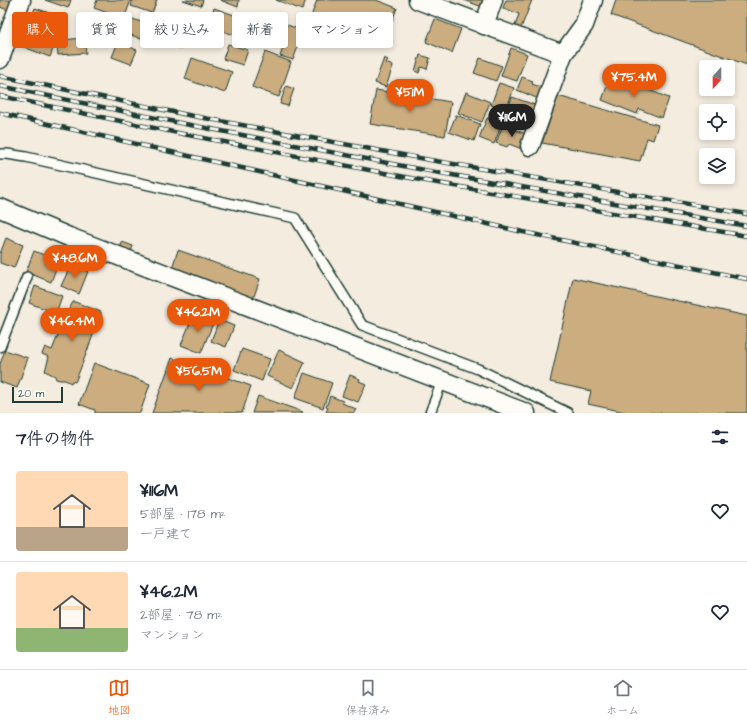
<!DOCTYPE html>
<html lang="ja">
<meta charset="utf-8">
<style>
body{margin:0;font-family:"Architects Daughter","Klee One",sans-serif;background:#f6f6f7;color:#1f2937;height:100vh;display:flex;flex-direction:column;font-size:15px;white-space:nowrap}
*{box-sizing:border-box;margin:0}
p{font-size:13px;color:#747a83}
.icon{flex:none;width:22px;height:22px;fill:none;stroke:currentColor;stroke-width:2;stroke-linecap:round;stroke-linejoin:round}
.map{position:relative;height:413px;overflow:hidden}
.drawer{display:flex;flex-direction:column;background:#fff;flex:1}
.drawer>*{flex:none}
.guide{position:absolute;left:12px;top:12px;width:400px;height:36px;display:flex;gap:8px}
.needle{width:26px;rotate:201deg}
.buttons{position:absolute;left:699px;top:60px;display:grid;gap:8px}
.buttons a{display:grid;place-items:center;width:36px;height:36px;border-radius:4px;background:#fff;box-shadow:0 2px 6px #0003;font-size:20px}
.scale{position:absolute;left:12px;bottom:10px;width:51px;box-sizing:border-box;padding-left:4px;border:2px solid #1f3d34;border-top:0;font-size:11px;line-height:14px;white-space:nowrap;color:#1f3d34;-webkit-text-stroke:3px #fdfcf7;paint-order:stroke}
.price{position:absolute;translate:-50% -34px;padding:0 9px;border-radius:14px;background:#ea580c;color:#fff;font-size:13px;line-height:26px;filter:drop-shadow(0 1px 2px #0008)}
.price::after{content:'';position:absolute;left:50%;top:24px;width:12px;height:9px;margin-left:-6px;background:inherit;clip-path:polygon(0 0,100% 0,50% 100%)}
.price.on{background:#222;color:#fff}
ul{padding:0;list-style:none}
li{display:flex;align-items:center;gap:12px;height:100px;padding:0 16px}
li+li{border-top:1px solid #e0e1e3}
li span{display:grid;place-items:center;flex:none;width:112px;height:80px;border-radius:4px;color:#555}
li>.icon{margin-inline-start:auto}
span .icon{width:48px;height:48px;fill:#fffc;stroke-width:1}
li b{font-size:17px}
h2{display:flex;justify-content:space-between;align-items:center;height:48px;padding:0 16px;font-size:17px}
.tag{padding:0 14px;border-radius:4px;background:#fff;box-shadow:0 2px 6px #0003;font-size:14px;line-height:36px}
.tag.on{background:#ea580c;color:#fff}
.dock{display:flex;justify-content:space-around;align-items:center;height:56px;border-top:1px solid #e0e1e3;background:#fff;font-size:11px;color:#747a83}
.dock a{display:grid;justify-items:center;gap:2px}
.dock .on{color:#ea580c}
.map>svg:first-child{display:block}
.building{fill:#cbad80;stroke:#1f3d34}
.lines{fill:none;stroke-linecap:round;stroke-linejoin:round}
.service-casing{stroke:#1f3d34;stroke-width:12}
.minor-casing{stroke:#1f3d34;stroke-width:21}
.service{stroke:#fdfcf7;stroke-width:9}
.minor{stroke:#fdfcf7;stroke-width:18}
.rail-casing{stroke:#1f3d34;stroke-width:4.5}
.rail{stroke:#fdfcf7;stroke-width:3;stroke-dasharray:9;stroke-linecap:butt}
</style>
<div class="map">
<svg width="747" height="413" viewBox="0 0 747 413">
<rect width="100%" height="100%" fill="#f3ecdf"/>
<filter id="ink" filterUnits="userSpaceOnUse"><feTurbulence type="fractalNoise" baseFrequency=".025" numOctaves="2"/><feDisplacementMap in="SourceGraphic" scale="8" xChannelSelector="R" yChannelSelector="G"/><feConvolveMatrix kernelMatrix="1 2 1 2 8 2 1 2 1" color-interpolation-filters="sRGB"/></filter>
<g filter="url(#ink)">
<g class="building">
<polygon points="0,0 11,0 8,10 0,7"/>
<polygon points="45,0 71,0 68,8"/>
<polygon points="97,0 131,0 124,19 94,8"/>
<polygon points="133,0 157,0 152,13 131,6"/>
<polygon points="183,0 203,0 201,6"/>
<polygon points="220,0 239,0 238,7"/>
<polygon points="276,0 306,0 302,10"/>
<polygon points="317,0 376,0 397,8 384,42 340,25 335,37 328,34 329,30 309,22"/>
<polygon points="464,0 488,0 485,8"/>
<polygon points="506,0 532,0 521,28 515,26 519,14 503,8"/>
<polygon points="616,0 747,0 747,65 611,15"/>
<polygon points="35,8 64,18 58,34 29,23"/>
<polygon points="214,8 240,17 234,35 208,26"/>
<polygon points="191,13 194,14 192,22 185,20 187,15 190,16"/>
<polygon points="127,17 147,24 141,39 121,31"/>
<polygon points="265,17 304,31 293,60 280,56 286,40 260,30"/>
<polygon points="435,19 461,29 452,53 426,42"/>
<polygon points="27,30 56,41 50,57 21,46"/>
<polygon points="180,33 187,36 182,49 175,46"/>
<polygon points="84,38 86,53 58,55 57,44 61,44 61,40"/>
<polygon points="118,42 137,50 131,64 112,57"/>
<polygon points="228,44 248,50 243,65 223,59"/>
<polygon points="511,48 527,54 517,81 501,76"/>
<polygon points="265,52 291,62 279,97 252,87"/>
<polygon points="420,55 430,58 427,69 421,67 419,73 415,71"/>
<polygon points="192,58 232,72 225,93 185,79"/>
<polygon points="384,58 388,60 386,63 393,66 386,87 375,83"/>
<polygon points="480,58 502,66 496,81 474,73"/>
<polygon points="611,75 669,98 662,118 639,109 637,114 602,100"/>
<polygon points="522,77 533,81 532,84 543,88 539,99 517,90"/>
<polygon points="499,83 514,88 508,105 505,104 502,113 499,111 500,108 491,105"/>
<polygon points="286,86 294,89 288,106 280,104"/>
<polygon points="376,90 451,102 445,136 370,124"/>
<polygon points="466,92 490,102 482,122 458,113"/>
<polygon points="558,96 658,125 653,140 647,138 640,161 542,143"/>
<polygon points="512,97 535,105 531,117 508,109"/>
<polygon points="456,115 480,124 474,141 449,132"/>
<polygon points="487,118 498,122 497,125 501,126 494,144 479,138"/>
<polygon points="503,125 528,135 522,149 509,144 507,147 496,143"/>
<polygon points="6,238 23,245 14,268 0,263 0,254"/>
<polygon points="122,242 133,246 129,256 119,253"/>
<polygon points="178,250 260,279 252,302 170,274"/>
<polygon points="34,251 59,261 51,282 26,272"/>
<polygon points="76,264 89,269 79,294 61,286 69,269 74,271"/>
<polygon points="573,278 747,316 747,413 629,413 588,404 591,391 550,382"/>
<polygon points="35,286 62,296 56,313 29,303"/>
<polygon points="73,302 75,302 101,312 101,316 94,330 94,332 88,349 76,380 75,382 72,381 71,383 65,380 60,380 56,379 55,376 45,371 49,357 42,354 45,347 52,350 60,330 63,322 56,318 58,312 66,315"/>
<polygon points="194,313 214,321 201,353 181,345"/>
<polygon points="219,320 234,326 226,347 211,341"/>
<polygon points="242,349 270,359 262,381 234,370"/>
<polygon points="5,350 28,358 17,388 0,382 0,364"/>
<polygon points="279,350 305,362 293,388 267,376"/>
<polygon points="172,358 251,386 242,413 152,413"/>
<polygon points="94,363 150,384 140,413 95,413 95,410 79,404"/>
<polygon points="304,373 332,383 323,408 295,398"/>
<polygon points="350,375 360,379 359,381 366,384 358,402 342,396"/>
<polygon points="258,396 303,412 302,413 252,413"/>
<polygon points="330,396 343,401 342,403 356,409 354,413 326,412 328,408 326,407"/>
</g>
<g class="lines">
<g class="service-casing">
<g id="service">
<polyline points="0,154 7,154 26,157 295,218 362,325 478,369 568,413"/>
<polyline points="0,347 27,277"/>
<polyline points="430,413 442,381"/>
</g>
</g>
<g class="minor-casing">
<g id="minor">
<polyline points="418,0 563,54 584,25 593,0"/>
<polyline points="484,25 493,0"/>
<polyline points="0,59 21,0"/>
<polyline points="530,146 563,54"/>
<polyline points="0,208 69,237 526,413"/>
</g>
</g>
<use href="#service" class="service"/>
<use href="#minor" class="minor"/>
<g class="rail-casing">
<g id="rail">
<polyline points="0,76 188,115 430,160 747,214"/>
<polyline points="0,86 185,124 429,171 747,226"/>
<polyline points="0,96 183,134 426,181 747,236"/>
<polyline points="0,113 523,232 747,279"/>
</g>
</g>
<use href="#rail" class="rail"/>
</g>
</g>
</svg>
<div class="buttons">
<a><svg class="needle" viewBox="-14 -14 28 28"><path d="M0-13l5 13h-10z" fill="#e53935"/><path d="M0 13l5-13h-10z" fill="#747a83"/></svg></a>
<a><svg class="icon" aria-label="locate" viewBox="0 0 24 24"><circle cx="12" cy="12" r="6"/><path d="M12 2v4M12 18v4M2 12h4M18 12h4"/></svg></a>
<a><svg class="icon" aria-label="layers" viewBox="0 0 24 24"><path d="M12 4l9 5-9 5-9-5zM3 14l9 5 9-5"/></svg></a>
</div>
<div class="scale">20 m</div>
<b class="price" style="left:634px;top:98px">¥75.4M</b>
<b class="price" style="left:410px;top:113px">¥51M</b>
<b class="price on" style="left:512px;top:138px">¥116M</b>
<b class="price" style="left:75px;top:279px">¥48.6M</b>
<b class="price" style="left:198px;top:333px">¥46.2M</b>
<b class="price" style="left:72px;top:342px">¥46.4M</b>
<b class="price" style="left:199px;top:392px">¥56.5M</b>
<div class="guide">
<a class="tag on">購入</a>
<a class="tag">賃貸</a>
<a class="tag">絞り込み</a>
<a class="tag">新着</a>
<a class="tag">マンション</a>
</div>
</div>
<section class="drawer">
<h2>7件の物件<svg class="icon" aria-label="filters" viewBox="0 0 24 24"><path d="M4 7h16M4 17h16"/><circle cx="9" cy="7" r="2"/><circle cx="15" cy="17" r="2"/></svg></h2>
<ul>
<li><span style="background:linear-gradient(#ffd9b3 70%,#b9a48a 0)"><svg class="icon" aria-label="home" viewBox="0 0 24 24"><path d="M3 11l9-7 9 7M6 9v11h12V9"/></svg></span><div><b>¥116M</b><p>5部屋 · 178 m²</p><p>一戸建て</p></div><svg class="icon" aria-label="heart" viewBox="0 0 24 24"><path d="M12 20l-8-8c-3-5 5-10 8-4 3-6 11-1 8 4z"/></svg></li>
<li><span style="background:linear-gradient(#ffd9b3 70%,#8fb573 0)"><svg class="icon" aria-label="home" viewBox="0 0 24 24"><path d="M3 11l9-7 9 7M6 9v11h12V9"/></svg></span><div><b>¥46.2M</b><p>2部屋 · 78 m²</p><p>マンション</p></div><svg class="icon" aria-label="heart" viewBox="0 0 24 24"><path d="M12 20l-8-8c-3-5 5-10 8-4 3-6 11-1 8 4z"/></svg></li>
</ul>
</section>
<nav class="dock">
<a class="on"><svg class="icon" aria-label="map" viewBox="0 0 24 24"><path d="M3 6l6-2 6 2 6-2v14l-6 2-6-2-6 2zM9 4v14M15 6v14"/></svg>地図</a>
<a><svg class="icon" aria-label="saved" viewBox="0 0 24 24"><path d="M7 4h10v16l-5-4-5 4z"/></svg>保存済み</a>
<a><svg class="icon" aria-label="home" viewBox="0 0 24 24"><path d="M3 11l9-7 9 7M6 9v11h12V9"/></svg>ホーム</a>
</nav>
